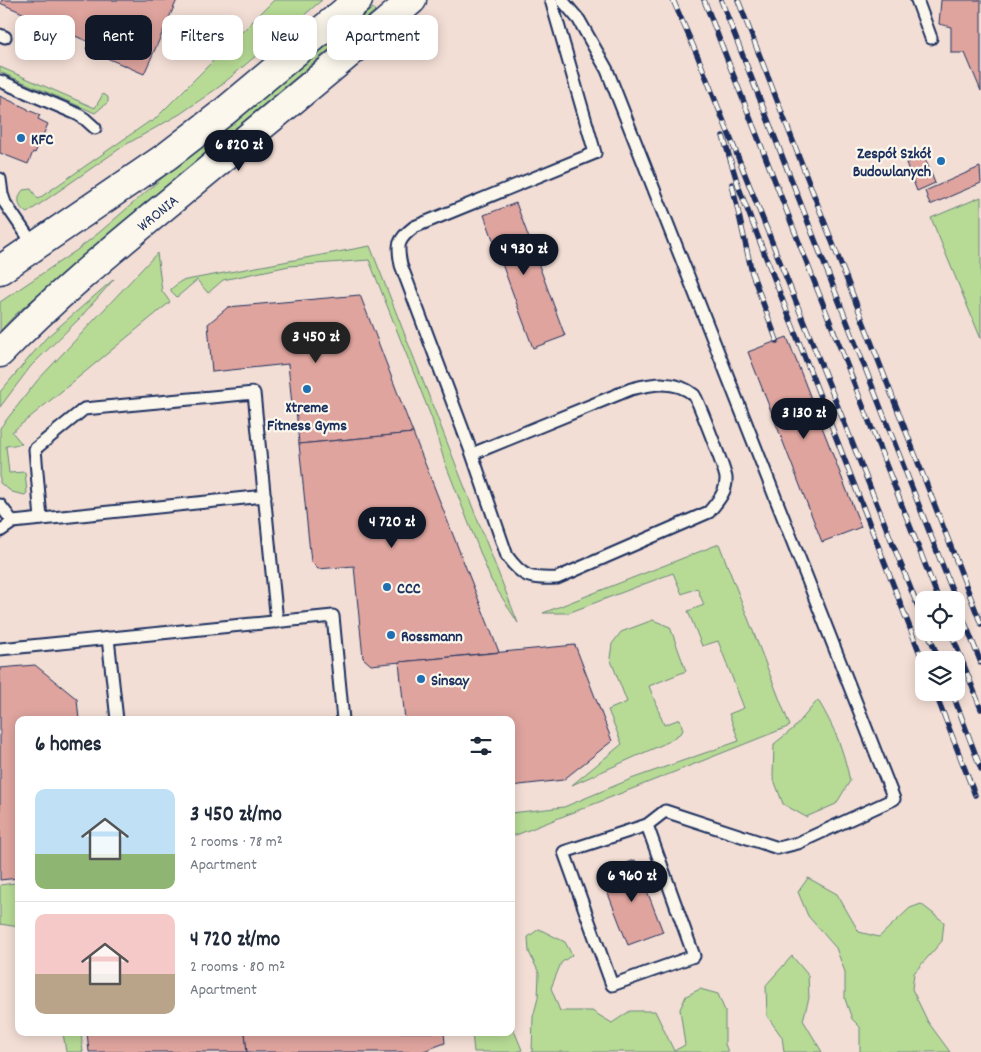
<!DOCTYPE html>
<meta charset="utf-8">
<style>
body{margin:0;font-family:Dekko,sans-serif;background:#f6f6f7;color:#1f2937;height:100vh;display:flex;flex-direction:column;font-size:19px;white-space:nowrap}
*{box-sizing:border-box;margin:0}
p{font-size:16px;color:#747a83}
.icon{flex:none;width:28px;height:28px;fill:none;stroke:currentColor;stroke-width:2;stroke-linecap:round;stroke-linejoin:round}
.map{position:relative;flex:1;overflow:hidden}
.sheet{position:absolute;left:15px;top:716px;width:500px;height:320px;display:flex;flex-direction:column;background:#fff;border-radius:10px;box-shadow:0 2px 12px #0003}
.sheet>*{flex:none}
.guide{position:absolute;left:15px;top:15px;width:500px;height:45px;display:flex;gap:10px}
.controls{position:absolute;left:915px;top:591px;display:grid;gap:10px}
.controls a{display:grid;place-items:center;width:50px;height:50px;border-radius:10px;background:#fff;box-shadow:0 2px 12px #0003;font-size:25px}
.price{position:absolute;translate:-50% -42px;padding:0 11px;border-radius:18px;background:#111827;color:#fff;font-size:16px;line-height:32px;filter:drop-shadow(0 1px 2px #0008)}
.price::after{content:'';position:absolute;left:50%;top:30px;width:15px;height:11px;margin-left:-8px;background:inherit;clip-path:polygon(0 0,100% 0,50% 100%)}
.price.active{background:#222;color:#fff}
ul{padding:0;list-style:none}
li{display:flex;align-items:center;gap:15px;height:125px;padding:0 20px}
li+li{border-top:1px solid #e0e1e3}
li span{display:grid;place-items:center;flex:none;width:140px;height:100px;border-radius:10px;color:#555}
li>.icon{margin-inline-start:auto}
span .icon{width:60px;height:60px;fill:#fffc;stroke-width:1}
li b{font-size:21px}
h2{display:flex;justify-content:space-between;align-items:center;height:60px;padding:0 20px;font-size:21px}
.pill{padding:0 18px;border-radius:10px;background:#fff;box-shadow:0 2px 12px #0003;font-size:18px;line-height:45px}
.pill.active{background:#111827;color:#fff}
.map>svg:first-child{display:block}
.green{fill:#b7db95;stroke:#69857a}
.building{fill:#dfa49e;stroke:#1b2f5e}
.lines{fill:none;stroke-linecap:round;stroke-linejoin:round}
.lane-casing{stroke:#1b2f5e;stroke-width:15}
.secondary-casing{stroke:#1b2f5e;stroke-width:31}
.lane{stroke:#fbf7ec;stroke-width:11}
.secondary{stroke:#fbf7ec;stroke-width:28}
.rail-casing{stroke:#1b2f5e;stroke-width:5.5}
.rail{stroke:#fbf7ec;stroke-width:4;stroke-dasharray:11;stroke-linecap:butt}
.poi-dot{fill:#1f6fb2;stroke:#fbf7ec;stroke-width:2}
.labels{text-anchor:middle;stroke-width:4.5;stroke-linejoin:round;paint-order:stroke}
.poi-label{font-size:16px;font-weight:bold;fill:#1b2f5e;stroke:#fbf7ec;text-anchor:start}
.street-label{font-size:16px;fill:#1b2f5e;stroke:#fbf7ec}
</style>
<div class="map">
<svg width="981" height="1052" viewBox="0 0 981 1052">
<rect width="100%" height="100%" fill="#f3ded5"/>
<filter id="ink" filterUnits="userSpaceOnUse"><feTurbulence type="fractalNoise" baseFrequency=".02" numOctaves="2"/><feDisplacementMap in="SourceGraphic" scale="10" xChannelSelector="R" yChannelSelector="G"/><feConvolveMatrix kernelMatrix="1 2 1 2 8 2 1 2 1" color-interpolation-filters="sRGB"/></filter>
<g filter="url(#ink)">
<g class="green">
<path d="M274 0H322L219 87 180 114 125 145 27 213C18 208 16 198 23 190L31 189 38 199 150 121 152 122Z"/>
<polygon points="373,8 375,11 77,261 16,314 0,331 0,302 77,250 101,231 169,172"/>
<polygon points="0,67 95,108 103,94 108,97 108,102 95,113 0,72"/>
<polygon points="981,197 981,339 931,218"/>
<polygon points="370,246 518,623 491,580 444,460 432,419 369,260 289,266 223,280 208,293 197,280 177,297 171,291 171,289 181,281"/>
<polygon points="157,253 162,291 170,302 12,432 22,444 6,446 9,473 25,472 27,493 25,495 12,492 0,483 0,428 37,381"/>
<polygon points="114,279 79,319 31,366 0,407 0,392 46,338"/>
<polygon points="719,544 790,726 511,837 511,813 564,807 631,779 739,741 729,714 744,708 718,641 702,646 688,611 704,605 697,588 682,594 673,573 568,613 543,613"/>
<polygon points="653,620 670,627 686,671 649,686 664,725 680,719 683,730 682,732 668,742 572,785 622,744 608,710 627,702 610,658 612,644 621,632"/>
<path d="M818 700C835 729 843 748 850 781L836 804 806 817 783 804 773 777 774 744 794 728Z"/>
<polygon points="808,878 837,894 859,932 879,937 910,908 921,904 944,922 942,941 914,973 912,989 928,1022 950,1052 860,1052 860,1027 852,1019 845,999 845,972 836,948 808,916 798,892"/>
<polygon points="15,883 19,886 19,927 0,924 0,885"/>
<polygon points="539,929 565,942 572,955 561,963 551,988 560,1011 592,1011 612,1023 630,1011 655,1011 674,1051 685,1045 680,1009 686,996 700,989 718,994 725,1011 725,1044 728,1052 532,1052 533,1017 538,998 539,973 529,952 528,937"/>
<polygon points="792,956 808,975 809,998 803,1020 822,1052 784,1052 782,1037 767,1016 766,985"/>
<polygon points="511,1023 522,1050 516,1052 474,1052 472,1033 511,1032"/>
<polygon points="63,1033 81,1033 83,1052 66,1052"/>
</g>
<g class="building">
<polygon points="2,0 177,0 144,74 86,49 89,42 0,3"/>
<polygon points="941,0 981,0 981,91 965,53 951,53 951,27 939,24"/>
<polygon points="0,96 28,109 28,110 40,115 38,119 48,124 35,153 33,152 28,164 0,153"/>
<polygon points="924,156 935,183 917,191 906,163"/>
<polygon points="980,167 981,183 930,205 925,191"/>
<polygon points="516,203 565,336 533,348 484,215"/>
<polygon points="360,295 413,433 299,444 296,408 292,405 288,364 212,372 208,324 228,307"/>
<polygon points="787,337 861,527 822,542 748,352"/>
<polygon points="413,433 499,652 371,665 363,658 354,566 318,569 311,562 299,444"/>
<polygon points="575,645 612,741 563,780 511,786 511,720 405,720 399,662"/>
<polygon points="35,665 77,699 79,720 19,720 19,878 0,880 0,668"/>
<polygon points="635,860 663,932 628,945 600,873"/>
<polygon points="87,1032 245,1032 247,1052 89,1052"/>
<polygon points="245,1032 444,1032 445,1043 421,1052 247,1052"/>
</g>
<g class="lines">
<g class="lane-casing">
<g id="lane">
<polyline points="562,0 579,20 607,70 894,799 798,843 778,848 665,811 647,825 564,852 612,985 694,956 647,825"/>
<polyline points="917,0 931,38"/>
<polyline points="0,35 5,37"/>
<polyline points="0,81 77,114 85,119 95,128"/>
<polyline points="0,179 2,194 5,203 35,247"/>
<path d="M472 454 631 389C652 384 675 379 694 395 698 400 725 470 726 478 727 492 717 502 709 512L557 578C530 579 523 578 507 556L472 454 401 265C397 245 397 240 414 227L595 153 551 0"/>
<polyline points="0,505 13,522"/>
<polyline points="41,519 35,449 84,409 254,393 277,622"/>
<polyline points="0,531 13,522 265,496"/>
<polyline points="108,638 117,720"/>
<polyline points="0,649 333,616 343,720"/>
</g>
</g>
<g class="secondary-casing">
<g id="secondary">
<polyline points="0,270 167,156 224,112 358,0"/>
<path d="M0 353C56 295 119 244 182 192 259 128 337 65 412 0"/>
</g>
</g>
<use href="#lane" class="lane"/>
<use href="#secondary" class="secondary"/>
<g class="rail-casing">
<g id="rail">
<polyline points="673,0 698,57 924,622"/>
<polyline points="704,0 939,600"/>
<polyline points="721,0 956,600"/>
<polyline points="738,0 981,624"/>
<polyline points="723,136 739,188 924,664"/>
<polyline points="732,184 752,273 777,341"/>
<polyline points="956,600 981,663"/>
<polyline points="928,632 939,660"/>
<polyline points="951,632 981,709"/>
<polyline points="935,692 975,795"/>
<polyline points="952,692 981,769"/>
</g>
</g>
<use href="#rail" class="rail"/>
</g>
</g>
<g class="poi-dot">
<circle cx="21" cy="138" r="5"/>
<circle cx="941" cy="161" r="5"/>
<circle cx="307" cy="389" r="5"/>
<circle cx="387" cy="587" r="5"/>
<circle cx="391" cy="635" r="5"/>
<circle cx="421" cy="679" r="5"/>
</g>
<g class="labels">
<g class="poi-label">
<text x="31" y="144">KFC</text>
<text x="931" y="158" text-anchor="end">Zespół Szkół<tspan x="931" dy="18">Budowlanych</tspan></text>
<text x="307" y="412" text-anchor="middle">Xtreme<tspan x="307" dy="18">Fitness Gyms</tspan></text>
<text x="397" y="593">CCC</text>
<text x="401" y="641">Rossmann</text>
<text x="431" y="685">Sinsay</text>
</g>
<g class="street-label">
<text transform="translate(157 212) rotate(-39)" y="6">WRONIA</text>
</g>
</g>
</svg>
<div class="controls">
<a><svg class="icon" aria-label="locate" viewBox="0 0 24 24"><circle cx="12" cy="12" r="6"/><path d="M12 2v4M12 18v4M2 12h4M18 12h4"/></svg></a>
<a><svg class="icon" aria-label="layers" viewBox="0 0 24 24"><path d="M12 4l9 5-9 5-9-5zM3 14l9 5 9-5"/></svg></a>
</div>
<b class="price" style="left:239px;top:172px">6 820 zł</b>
<b class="price" style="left:524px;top:276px">4 930 zł</b>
<b class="price active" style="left:316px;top:364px">3 450 zł</b>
<b class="price" style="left:804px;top:440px">3 130 zł</b>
<b class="price" style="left:392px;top:549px">4 720 zł</b>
<b class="price" style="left:632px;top:903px">6 960 zł</b>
<div class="guide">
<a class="pill">Buy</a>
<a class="pill active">Rent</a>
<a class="pill">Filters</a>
<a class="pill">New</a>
<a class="pill">Apartment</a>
</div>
<section class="sheet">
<h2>6 homes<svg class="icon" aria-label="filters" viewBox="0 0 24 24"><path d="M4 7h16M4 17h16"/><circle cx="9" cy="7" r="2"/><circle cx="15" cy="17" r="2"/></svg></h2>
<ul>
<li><span style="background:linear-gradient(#bfe0f5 65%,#8fb573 0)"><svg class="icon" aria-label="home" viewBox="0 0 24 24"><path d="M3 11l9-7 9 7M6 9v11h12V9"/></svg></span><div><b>3 450 zł/mo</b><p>2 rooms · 78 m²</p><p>Apartment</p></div></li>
<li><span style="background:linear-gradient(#f6c9c9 60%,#b9a48a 0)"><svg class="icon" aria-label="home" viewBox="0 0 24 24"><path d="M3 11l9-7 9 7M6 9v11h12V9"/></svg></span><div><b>4 720 zł/mo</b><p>2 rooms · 80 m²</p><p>Apartment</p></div></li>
</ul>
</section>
</div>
